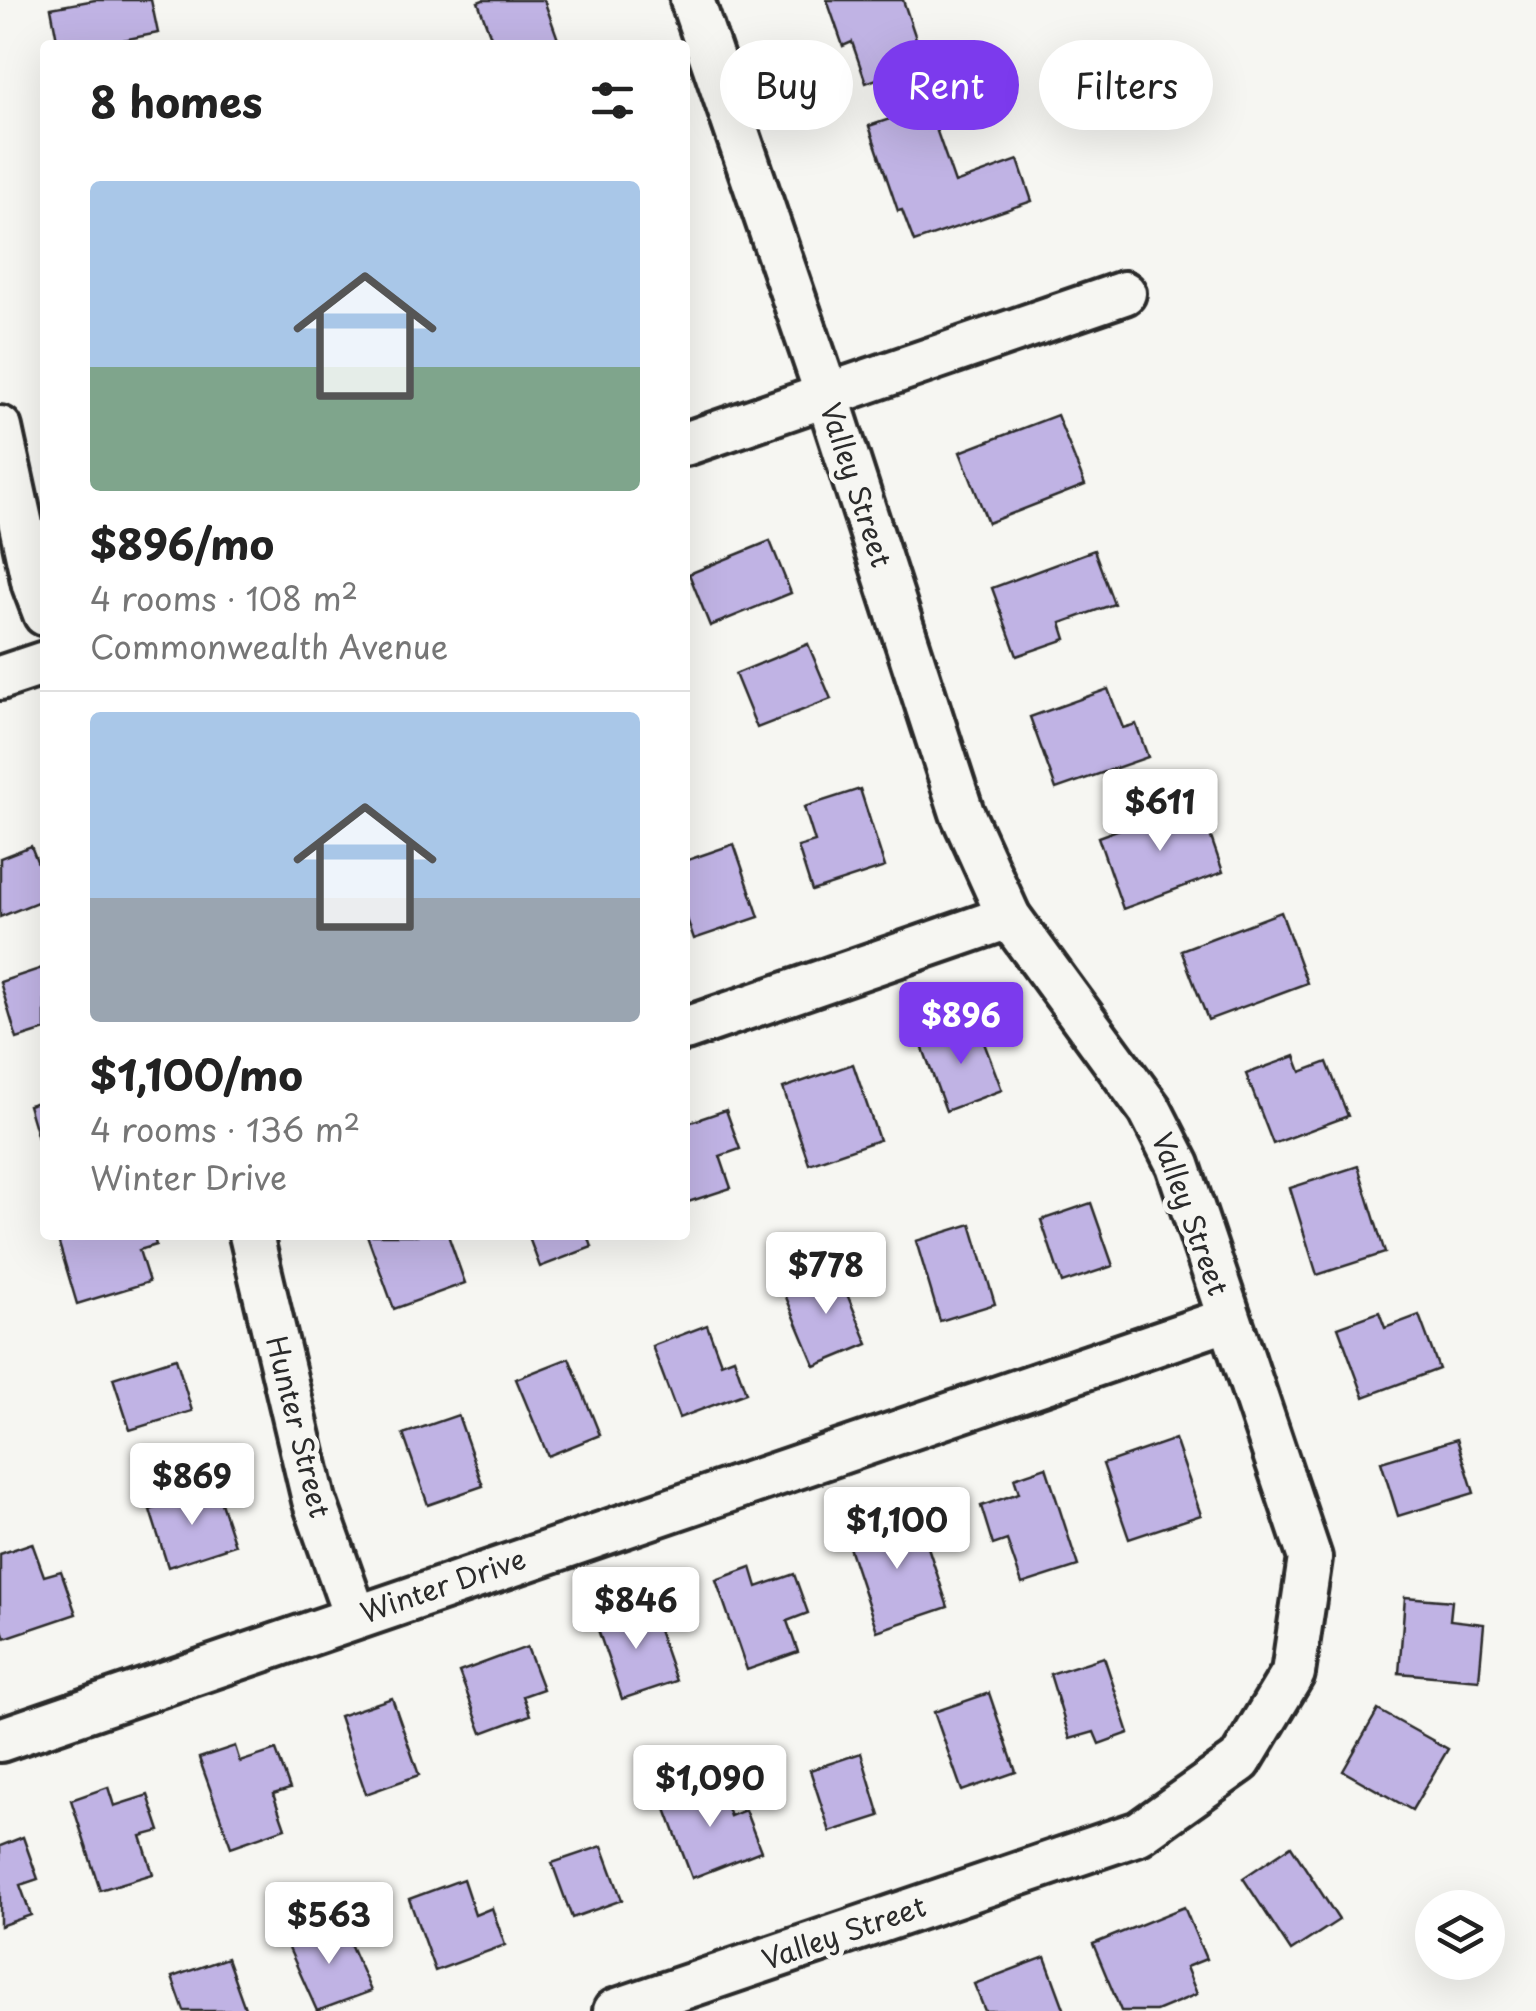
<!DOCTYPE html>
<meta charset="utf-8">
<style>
body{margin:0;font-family:"Playpen Sans",sans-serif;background:#f2f2f2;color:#222;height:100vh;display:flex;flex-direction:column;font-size:38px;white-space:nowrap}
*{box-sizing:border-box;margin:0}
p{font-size:32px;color:#767676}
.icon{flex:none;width:55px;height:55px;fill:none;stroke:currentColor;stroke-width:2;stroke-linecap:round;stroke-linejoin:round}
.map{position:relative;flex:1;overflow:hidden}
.panel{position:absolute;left:40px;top:40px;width:650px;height:1200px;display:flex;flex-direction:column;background:#fff;border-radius:10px;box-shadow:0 10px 40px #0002}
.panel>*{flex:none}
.hud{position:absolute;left:720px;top:40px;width:665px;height:90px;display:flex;gap:20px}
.fabs{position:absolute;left:1415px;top:1890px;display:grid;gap:20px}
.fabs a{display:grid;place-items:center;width:90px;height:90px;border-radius:50%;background:#fff;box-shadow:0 10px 40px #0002;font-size:50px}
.price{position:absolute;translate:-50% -85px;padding:0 22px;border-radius:10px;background:#fff;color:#222;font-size:32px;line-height:65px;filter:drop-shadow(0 2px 5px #0008)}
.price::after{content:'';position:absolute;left:50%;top:60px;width:30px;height:22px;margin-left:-15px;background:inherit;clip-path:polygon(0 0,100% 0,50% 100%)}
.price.on{background:#7c3aed;color:#fff}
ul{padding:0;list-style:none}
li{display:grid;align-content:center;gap:20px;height:530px;padding:0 50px}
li+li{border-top:2px solid #e0e0e0}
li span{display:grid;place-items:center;height:310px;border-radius:10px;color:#555}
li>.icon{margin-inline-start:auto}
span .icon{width:180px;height:180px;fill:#fffc;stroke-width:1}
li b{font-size:42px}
h2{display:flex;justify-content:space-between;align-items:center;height:120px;padding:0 50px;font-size:42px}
.tag{padding:0 35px;border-radius:45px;background:#fff;box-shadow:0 10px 40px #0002;font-size:35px;line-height:90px}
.tag.on{background:#7c3aed;color:#fff}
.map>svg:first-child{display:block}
.building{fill:#c0b3e4;stroke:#2b2b2b;stroke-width:2.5}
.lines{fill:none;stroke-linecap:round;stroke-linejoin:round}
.minor-casing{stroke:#2b2b2b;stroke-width:50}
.minor{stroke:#f6f6f2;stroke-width:42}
.labels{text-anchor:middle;stroke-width:10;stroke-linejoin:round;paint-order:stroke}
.street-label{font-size:28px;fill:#2b2b2b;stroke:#f6f6f2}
</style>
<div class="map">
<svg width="1536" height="2011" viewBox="0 0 1536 2011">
<rect width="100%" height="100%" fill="#f6f6f2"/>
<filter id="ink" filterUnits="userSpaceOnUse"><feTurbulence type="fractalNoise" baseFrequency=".01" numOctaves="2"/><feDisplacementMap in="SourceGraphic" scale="20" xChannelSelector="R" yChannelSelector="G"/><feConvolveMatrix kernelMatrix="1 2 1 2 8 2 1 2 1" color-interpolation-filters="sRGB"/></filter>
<g filter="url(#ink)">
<g class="building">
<polygon points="95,0 151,0 158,33 123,40 124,45 58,45 51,8"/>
<polygon points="483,0 544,0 560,45 494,45 478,2"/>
<polygon points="827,0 903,0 924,62 866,83 852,42 843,46"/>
<polygon points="928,106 955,183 1018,160 1032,201 914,242 902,210 898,211 869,126"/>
<polygon points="1057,415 1085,485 988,523 960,452"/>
<polygon points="770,541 791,593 710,626 689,574"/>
<polygon points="1094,550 1114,604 1061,623 1066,639 1017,656 992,588"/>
<polygon points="808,644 831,699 757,728 735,674"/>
<polygon points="1108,689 1123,728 1136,724 1148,757 1056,789 1030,717"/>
<polygon points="860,789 885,867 812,891 798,847 815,842 804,807"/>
<polygon points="1198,800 1223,872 1123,909 1098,837"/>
<polygon points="734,844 759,917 694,939 685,913 685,861"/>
<polygon points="31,846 45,881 45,899 0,917 0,858"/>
<polygon points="1281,912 1307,983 1208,1020 1181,950"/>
<polygon points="45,967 45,1030 17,1039 0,982"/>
<polygon points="976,1022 1002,1090 946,1111 921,1043"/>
<polygon points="1295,1056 1301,1072 1327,1062 1348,1116 1273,1144 1246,1074"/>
<polygon points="853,1064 879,1140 809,1164 783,1088"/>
<polygon points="45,1100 45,1162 28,1105"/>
<polygon points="726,1110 740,1149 720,1156 731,1188 685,1203 685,1124"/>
<polygon points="1358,1166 1385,1253 1317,1275 1290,1188"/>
<polygon points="1091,1203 1113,1266 1062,1283 1041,1220"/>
<polygon points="971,1224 995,1304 940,1321 916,1241"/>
<polygon points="74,1235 153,1235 156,1245 139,1250 149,1282 77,1304 58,1240"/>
<polygon points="367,1235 448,1235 465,1283 394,1309"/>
<polygon points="528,1235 588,1235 592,1247 540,1267"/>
<polygon points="836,1268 868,1344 815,1366 783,1290"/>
<polygon points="1379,1312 1385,1328 1419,1315 1439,1369 1364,1397 1338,1327"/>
<polygon points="707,1325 721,1363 734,1358 746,1393 679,1418 652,1346"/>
<polygon points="176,1358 192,1411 130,1430 113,1378"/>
<polygon points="569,1358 600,1435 548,1456 516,1379"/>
<polygon points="458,1415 483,1486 428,1505 403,1434"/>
<polygon points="1175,1439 1201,1515 1129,1539 1103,1464"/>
<polygon points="1457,1439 1474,1493 1398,1516 1381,1462"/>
<polygon points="1046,1467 1078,1566 1022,1584 1007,1540 993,1545 981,1506 1019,1493 1014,1478"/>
<polygon points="216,1488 235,1545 168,1567 150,1510"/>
<polygon points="917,1514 948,1607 877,1631 846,1538"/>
<polygon points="32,1543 44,1576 61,1571 76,1614 5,1638 0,1624 0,1554"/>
<polygon points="751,1567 757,1587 794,1574 808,1613 787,1621 798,1652 747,1670 716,1580"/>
<polygon points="1405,1597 1452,1601 1450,1620 1484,1624 1479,1680 1399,1673"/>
<polygon points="650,1606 676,1681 622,1699 596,1624"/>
<polygon points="527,1647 543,1689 523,1696 530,1715 482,1733 459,1672"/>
<polygon points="1104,1657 1129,1733 1099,1744 1094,1732 1070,1739 1050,1674"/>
<polygon points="989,1693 1016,1772 962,1791 934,1712"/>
<polygon points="392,1698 419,1775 366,1794 339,1716"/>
<polygon points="1378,1710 1448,1749 1412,1810 1343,1771"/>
<polygon points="235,1746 240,1762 276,1750 290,1789 273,1794 285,1828 231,1847 199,1758"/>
<polygon points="861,1753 880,1816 830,1832 810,1770"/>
<polygon points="717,1780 730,1816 745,1810 761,1851 692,1878 663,1801"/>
<polygon points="108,1787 114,1806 148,1795 160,1831 141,1836 153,1874 100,1890 71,1800"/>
<polygon points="23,1837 38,1879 20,1885 31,1915 0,1926 0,1846"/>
<polygon points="602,1846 622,1900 572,1918 552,1863"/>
<polygon points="1291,1846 1339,1920 1291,1951 1243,1878"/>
<polygon points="463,1879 475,1915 492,1908 505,1945 435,1971 409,1899"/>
<polygon points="1184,1907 1206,1959 1186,1967 1197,1994 1156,2011 1121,2011 1093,1944"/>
<polygon points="340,1921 371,1991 317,2011 287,1944"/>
<polygon points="1045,1957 1065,2011 985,2011 974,1984"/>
<polygon points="227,1958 246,2011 184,2011 172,1977"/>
</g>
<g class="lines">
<g class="minor-casing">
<g id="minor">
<polyline points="0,428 34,585 45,614"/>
<polyline points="685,444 1124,293"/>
<polyline points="0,678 45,663"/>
<polyline points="685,1029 1009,917"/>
<polyline points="251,1235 314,1500 355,1616"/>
<polyline points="0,1740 1229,1319"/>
<polyline points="615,2011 1139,1833 1240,1761 1293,1673 1310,1558 1178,1165 1150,1110 1009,917 962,813 827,395 692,0"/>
</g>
</g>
<use href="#minor" class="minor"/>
</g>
</g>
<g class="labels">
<g class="street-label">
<text transform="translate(856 485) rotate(72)" y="10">Valley Street</text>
<text transform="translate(1190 1214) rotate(70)" y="10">Valley Street</text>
<text transform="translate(298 1427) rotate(76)" y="10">Hunter Street</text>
<text transform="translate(443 1586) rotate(-19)" y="10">Winter Drive</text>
<text transform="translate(844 1933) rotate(-19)" y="10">Valley Street</text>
</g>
</g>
</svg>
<div class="fabs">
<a><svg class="icon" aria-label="layers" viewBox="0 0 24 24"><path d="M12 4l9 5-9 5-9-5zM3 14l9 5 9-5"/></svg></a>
</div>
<b class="price" style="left:1160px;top:854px">$611</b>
<b class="price on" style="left:961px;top:1067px">$896</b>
<b class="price" style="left:826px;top:1317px">$778</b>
<b class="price" style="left:192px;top:1528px">$869</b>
<b class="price" style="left:897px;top:1572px">$1,100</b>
<b class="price" style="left:636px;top:1652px">$846</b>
<b class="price" style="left:710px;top:1830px">$1,090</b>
<b class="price" style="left:329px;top:1967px">$563</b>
<div class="hud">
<a class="tag">Buy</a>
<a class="tag on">Rent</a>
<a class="tag">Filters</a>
</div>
<section class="panel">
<h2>8 homes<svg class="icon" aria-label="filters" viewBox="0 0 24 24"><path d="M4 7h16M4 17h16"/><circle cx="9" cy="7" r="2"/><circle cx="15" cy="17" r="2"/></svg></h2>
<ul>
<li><span style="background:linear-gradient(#a9c7e8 60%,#7fa58c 0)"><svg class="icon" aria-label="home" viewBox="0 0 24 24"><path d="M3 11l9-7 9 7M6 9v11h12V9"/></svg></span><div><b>$896/mo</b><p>4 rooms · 108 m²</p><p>Commonwealth Avenue</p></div></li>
<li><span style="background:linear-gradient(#a9c7e8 60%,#9aa5b1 0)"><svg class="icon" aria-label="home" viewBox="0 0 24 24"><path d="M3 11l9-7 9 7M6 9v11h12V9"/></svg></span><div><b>$1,100/mo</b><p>4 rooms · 136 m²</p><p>Winter Drive</p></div></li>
</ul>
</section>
</div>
